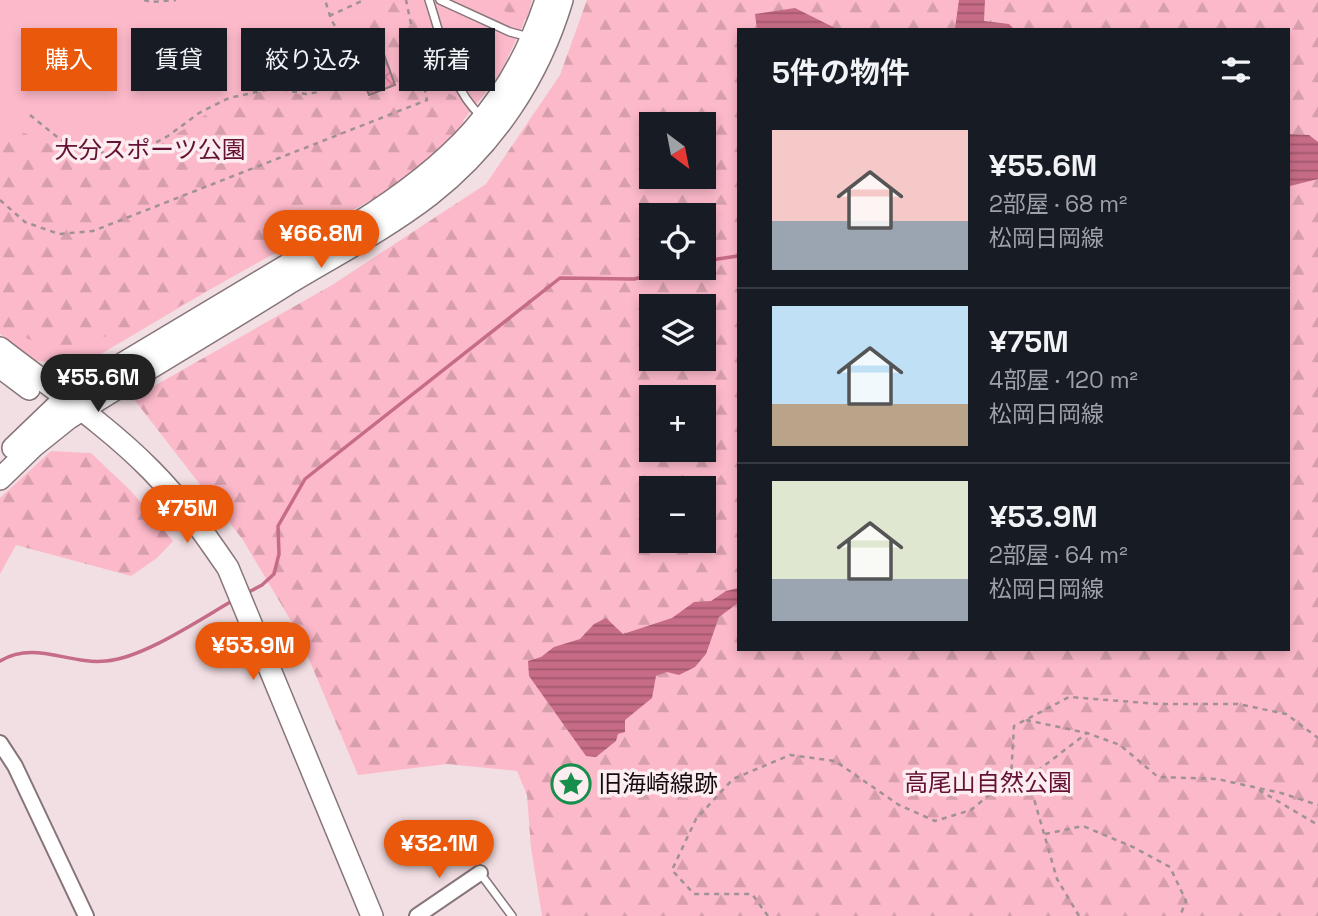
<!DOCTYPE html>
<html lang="ja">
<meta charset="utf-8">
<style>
body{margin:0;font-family:"Space Grotesk","Noto Sans JP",sans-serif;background:#242831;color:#f1f3f6;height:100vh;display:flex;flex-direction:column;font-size:26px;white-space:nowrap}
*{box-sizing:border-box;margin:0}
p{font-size:23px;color:#9ea1a6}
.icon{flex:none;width:38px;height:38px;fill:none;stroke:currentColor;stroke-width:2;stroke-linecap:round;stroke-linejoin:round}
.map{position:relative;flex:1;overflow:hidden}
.sheet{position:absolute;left:737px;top:28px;width:553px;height:623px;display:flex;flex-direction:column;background:#171b24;border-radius:0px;box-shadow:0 4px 10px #0003}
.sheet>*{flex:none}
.hud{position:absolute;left:21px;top:28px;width:611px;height:63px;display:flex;gap:14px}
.needle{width:46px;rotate:148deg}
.buttons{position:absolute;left:639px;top:112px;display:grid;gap:14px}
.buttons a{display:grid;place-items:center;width:77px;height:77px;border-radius:0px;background:#171b24;box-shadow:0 4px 10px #0003;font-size:35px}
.price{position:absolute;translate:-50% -60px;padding:0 16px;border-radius:24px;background:#ea580c;color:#fff;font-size:23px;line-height:46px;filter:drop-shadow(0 2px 4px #0008)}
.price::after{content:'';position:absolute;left:50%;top:42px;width:21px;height:16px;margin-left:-10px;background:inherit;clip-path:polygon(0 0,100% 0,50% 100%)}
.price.on{background:#222;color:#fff}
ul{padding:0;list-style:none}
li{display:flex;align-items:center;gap:21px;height:175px;padding:0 35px}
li+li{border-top:2px solid #363941}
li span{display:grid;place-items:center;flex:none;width:196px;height:140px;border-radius:0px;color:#555}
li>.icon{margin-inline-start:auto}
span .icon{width:84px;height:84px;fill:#fffc;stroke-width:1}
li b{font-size:30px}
h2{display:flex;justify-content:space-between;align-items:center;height:84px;padding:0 35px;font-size:30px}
.tag{padding:0 24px;border-radius:0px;background:#171b24;box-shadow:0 4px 10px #0003;font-size:24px;line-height:63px}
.tag.on{background:#ea580c;color:#fff}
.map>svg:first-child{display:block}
.green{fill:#fcb9ca}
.forest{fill:url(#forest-firs);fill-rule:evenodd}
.water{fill:url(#water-rules)}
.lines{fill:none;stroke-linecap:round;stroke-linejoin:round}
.stream{stroke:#c66c87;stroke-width:3.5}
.building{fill:url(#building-cross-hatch);stroke:#8c7b7f;stroke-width:2}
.lane-casing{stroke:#867579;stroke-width:10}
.street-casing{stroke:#867579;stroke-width:18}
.secondary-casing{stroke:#867579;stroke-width:24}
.path{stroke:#9f9195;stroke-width:2.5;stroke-dasharray:5 5;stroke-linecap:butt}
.lane{stroke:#fff;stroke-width:7}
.street{stroke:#fff;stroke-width:14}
.secondary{stroke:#fff;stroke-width:21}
.labels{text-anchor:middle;stroke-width:7;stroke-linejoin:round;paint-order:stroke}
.park-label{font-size:24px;fill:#641233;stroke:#fdedf1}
.poi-label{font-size:24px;fill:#130d0f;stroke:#fdedf1;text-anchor:start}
</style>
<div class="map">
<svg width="1318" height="916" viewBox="0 0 1318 916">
<defs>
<pattern id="forest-firs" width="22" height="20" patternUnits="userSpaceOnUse" patternTransform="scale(1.75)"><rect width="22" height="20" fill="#fcb9ca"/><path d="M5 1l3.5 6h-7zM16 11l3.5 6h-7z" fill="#d79eac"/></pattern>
<pattern id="water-rules" width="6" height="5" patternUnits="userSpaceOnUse" patternTransform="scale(1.75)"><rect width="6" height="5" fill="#c66c87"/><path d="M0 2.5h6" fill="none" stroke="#a0576d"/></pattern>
<pattern id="building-cross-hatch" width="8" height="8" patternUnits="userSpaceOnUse" patternTransform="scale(1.75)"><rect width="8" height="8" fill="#f99bb5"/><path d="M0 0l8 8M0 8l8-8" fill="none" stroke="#d5849a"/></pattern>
</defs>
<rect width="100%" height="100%" fill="#f2dfe3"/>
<polygon class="green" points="0,0 529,0 523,25 499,76 452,134 383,187 84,364 35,361 0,334"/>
<g class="forest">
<polygon points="390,0 410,0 434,86 456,97 465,127 426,163 380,195 160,317 73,348 48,348 0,326 0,129 18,130 46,143 111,163 152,150 213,110 248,93 278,90 318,98 343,80 373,39 365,9"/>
<polygon points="476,0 532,0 527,20"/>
<path d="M587 0H1318V916H542L531 848 527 795 517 771 447 764 358 775 297 631 243 540 133 398 332 285 486 184 560 75ZM738 30H1288V649H738ZM651 124H704V177H651ZM651 215H704V268H651ZM651 306H704V359H651ZM651 397H704V450H651ZM651 488H704V541H651Z"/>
<polygon points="51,451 91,453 131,491 173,541 157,558 131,576 16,545 0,574 0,498"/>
</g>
<g class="water">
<polygon points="959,0 985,0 984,21 1009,24 1015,30 952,30 955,28"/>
<polygon points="795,8 835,28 838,30 757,30 755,14"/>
<polygon points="1288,134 1309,135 1318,142 1318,179 1290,186 1288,198"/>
<polygon points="738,588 738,603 719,617 706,654 695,667 679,675 667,672 656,676 652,698 625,720 625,732 618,734 616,741 596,757 586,756 529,676 528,661 541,657 554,647 580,639 594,624 606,618 623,634 672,618 694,602 711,601 726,591"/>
</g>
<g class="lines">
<g class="stream">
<polyline points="704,261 738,256"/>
<polyline points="245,594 262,585 274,574 279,554 278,526 305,479 560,278 634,279 678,268"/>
<path d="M0 661C35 640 69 665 106 661 143 658 199 620 232 601"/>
</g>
</g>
<polygon class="building" points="381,46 395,85 369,95 354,56"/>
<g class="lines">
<g class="lane-casing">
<g id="lane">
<path d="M429 0C442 38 450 88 481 116"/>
<polyline points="440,0 510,32 529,37"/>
<polyline points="480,873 512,916"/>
</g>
</g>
<g class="street-casing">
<g id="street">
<polyline points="0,743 15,766 86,916"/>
<polyline points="417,916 480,873"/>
</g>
</g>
<g class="secondary-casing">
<g id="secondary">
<path d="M0 348C50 387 107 425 151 470 181 500 204 533 228 568L372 916"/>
<polyline points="0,367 29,389"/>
<path d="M13 448 65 398 356 224C449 166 511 107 546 0"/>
<path d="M0 479 34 446 69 418C141 373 214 330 286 285 334 256 386 229 430 195 494 145 539 77 562 0"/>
</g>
</g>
<g class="path">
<polyline points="144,0 152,2 176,0"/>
<polyline points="329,16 364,0"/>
<polyline points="30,115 67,145 89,151 122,154 144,149 168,136 199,113 229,98 275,88 306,94 319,92 336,80 347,68 348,50 331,19 325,0"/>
<polyline points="0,200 25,222 59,234 93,231 427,100 406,0"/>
<polyline points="1026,720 1087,733 1120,745 1158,777 1217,779 1281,793 1318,805"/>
<polyline points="1259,790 1318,825"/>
<polyline points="1045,834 1083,826 1133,847 1170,867 1186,901 1180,916"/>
<polyline points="768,916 752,894 694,894 672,870 696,819 733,779 790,755 835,761 899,805 935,821 971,810 1011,777 1014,726 1069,697 1159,704 1238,704 1286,714 1318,738"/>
<polyline points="1079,916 1057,879 1028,778 1087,733"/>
</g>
<use href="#lane" class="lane"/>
<use href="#street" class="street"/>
<use href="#secondary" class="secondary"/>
</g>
<defs>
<g id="sight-ring" transform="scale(2.0125)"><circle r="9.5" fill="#fdedf1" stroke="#158f4b" stroke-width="1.5"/><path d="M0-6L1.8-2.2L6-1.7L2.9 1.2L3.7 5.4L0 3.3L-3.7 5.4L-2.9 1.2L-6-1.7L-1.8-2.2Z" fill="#158f4b"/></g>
</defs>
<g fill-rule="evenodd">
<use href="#sight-ring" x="571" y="784"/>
</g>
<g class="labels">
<g class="park-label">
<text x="150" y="158">大分スポーツ公園</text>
<text x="988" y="791">高尾山自然公園</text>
</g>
<g class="poi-label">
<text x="598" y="792">旧海崎線跡</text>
</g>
</g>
</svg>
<div class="buttons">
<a><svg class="needle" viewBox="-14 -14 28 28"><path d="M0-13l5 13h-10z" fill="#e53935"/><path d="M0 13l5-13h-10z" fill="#9ea1a6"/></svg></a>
<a><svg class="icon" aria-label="locate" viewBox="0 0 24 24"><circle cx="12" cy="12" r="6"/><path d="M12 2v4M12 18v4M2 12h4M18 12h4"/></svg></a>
<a><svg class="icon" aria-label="layers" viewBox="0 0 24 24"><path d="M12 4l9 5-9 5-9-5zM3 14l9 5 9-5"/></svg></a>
<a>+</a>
<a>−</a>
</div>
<b class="price" style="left:321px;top:270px">¥66.8M</b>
<b class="price on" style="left:98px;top:414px">¥55.6M</b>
<b class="price" style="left:187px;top:545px">¥75M</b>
<b class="price" style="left:253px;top:682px">¥53.9M</b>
<b class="price" style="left:439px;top:880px">¥32.1M</b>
<div class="hud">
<a class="tag on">購入</a>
<a class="tag">賃貸</a>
<a class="tag">絞り込み</a>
<a class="tag">新着</a>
</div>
<section class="sheet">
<h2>5件の物件<svg class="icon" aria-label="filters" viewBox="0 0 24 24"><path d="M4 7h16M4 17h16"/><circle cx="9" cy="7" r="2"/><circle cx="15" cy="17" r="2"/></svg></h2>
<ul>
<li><span style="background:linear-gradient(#f6c9c9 65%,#9aa5b1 0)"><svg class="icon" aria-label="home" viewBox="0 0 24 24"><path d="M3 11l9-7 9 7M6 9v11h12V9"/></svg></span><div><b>¥55.6M</b><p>2部屋 · 68 m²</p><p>松岡日岡線</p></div></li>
<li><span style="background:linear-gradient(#bfe0f5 70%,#b9a48a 0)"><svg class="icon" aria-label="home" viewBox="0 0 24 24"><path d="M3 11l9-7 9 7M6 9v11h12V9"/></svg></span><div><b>¥75M</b><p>4部屋 · 120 m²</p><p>松岡日岡線</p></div></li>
<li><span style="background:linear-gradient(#dfe7d0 70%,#9aa5b1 0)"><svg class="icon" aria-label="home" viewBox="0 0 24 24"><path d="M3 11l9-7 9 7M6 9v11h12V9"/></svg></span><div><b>¥53.9M</b><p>2部屋 · 64 m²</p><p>松岡日岡線</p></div></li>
</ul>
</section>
</div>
